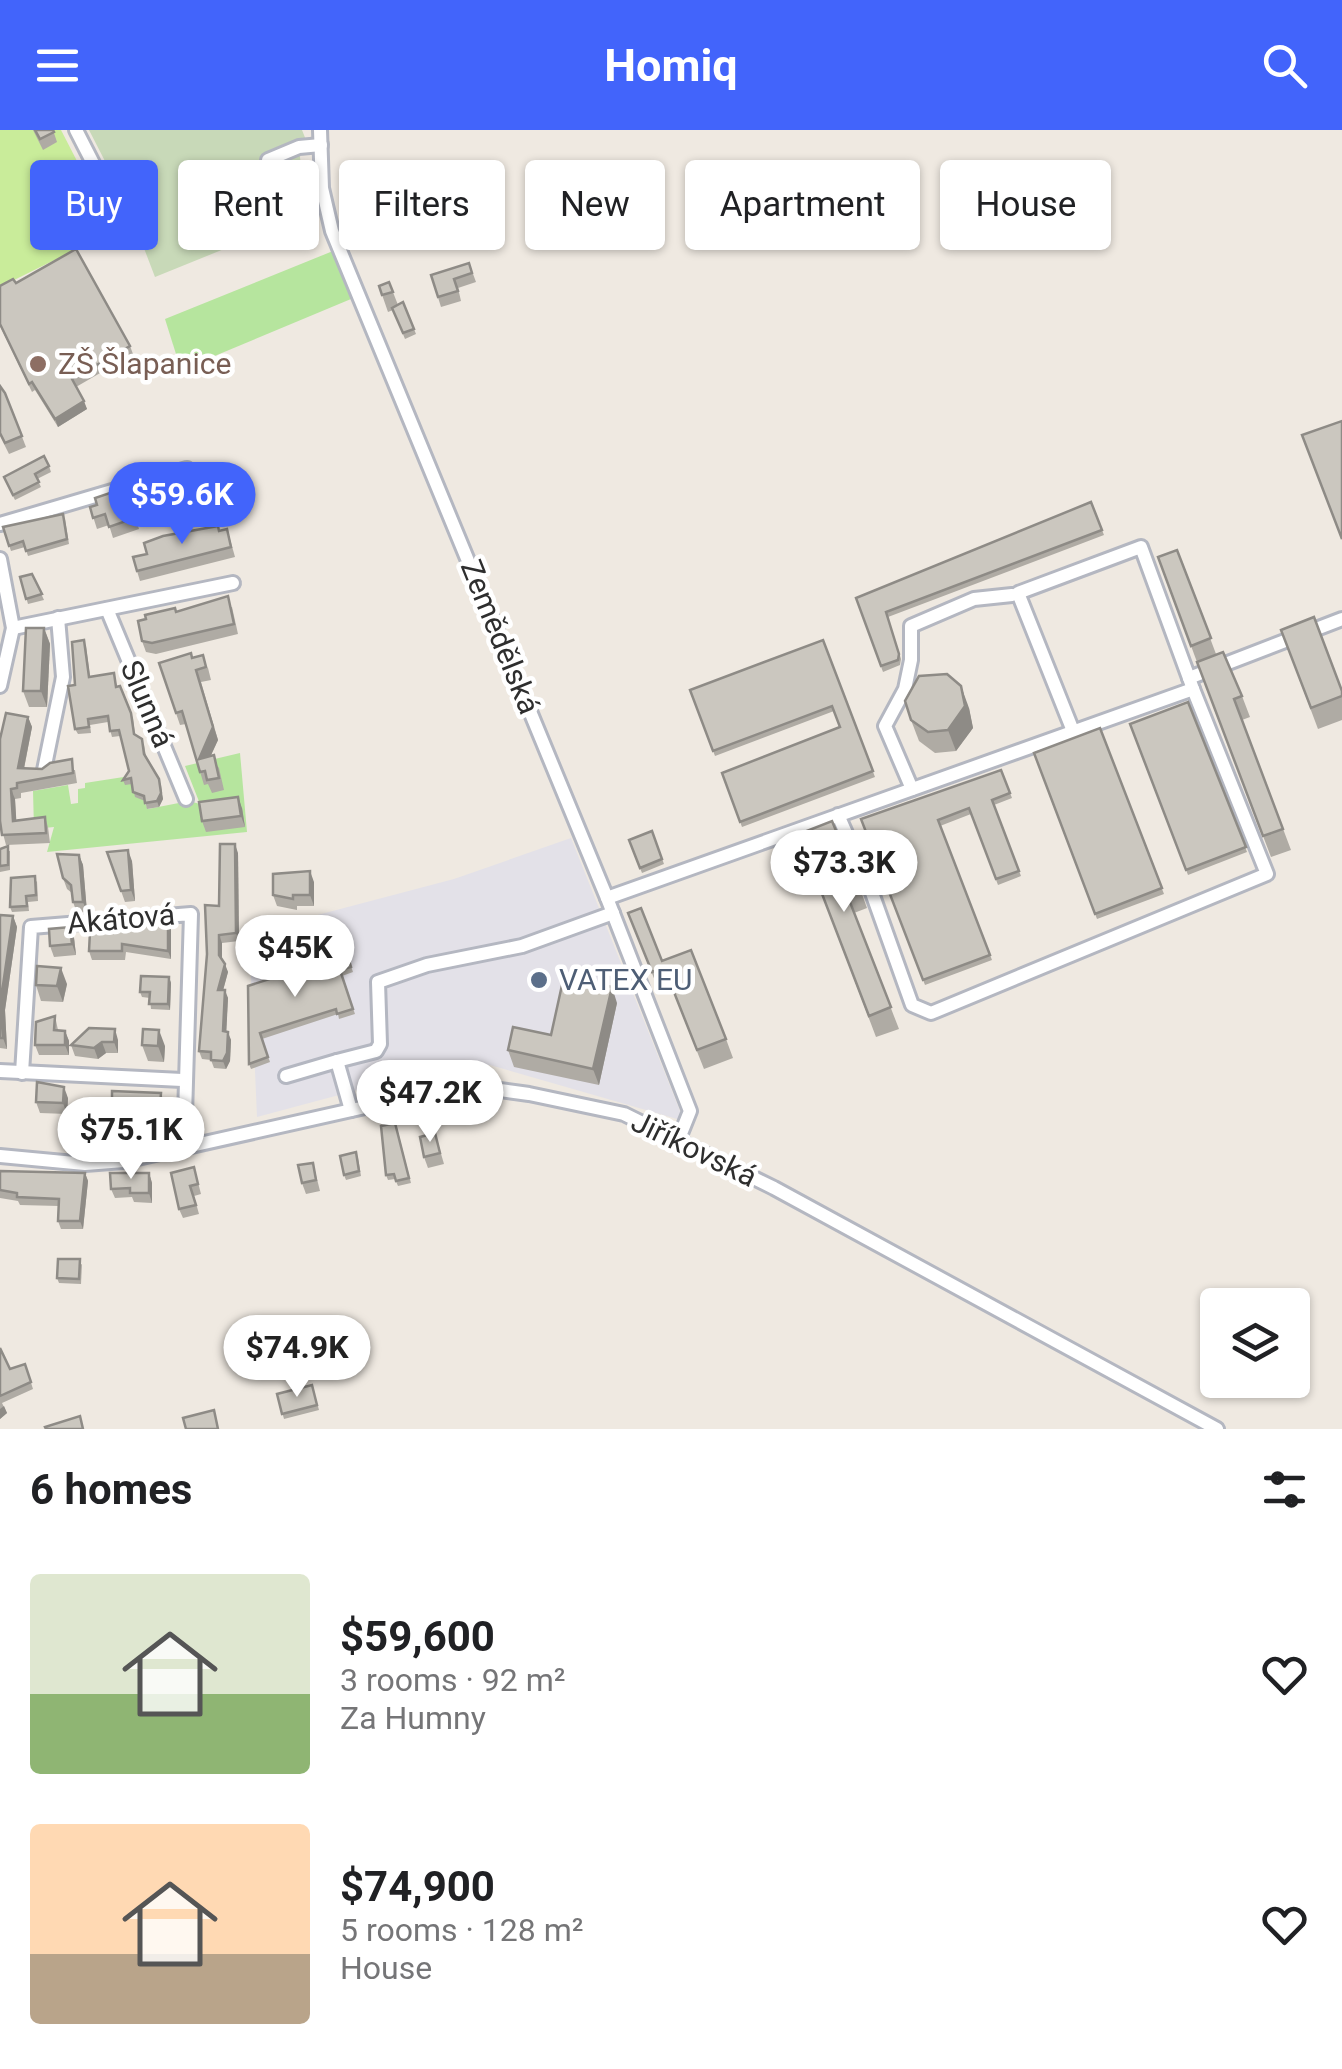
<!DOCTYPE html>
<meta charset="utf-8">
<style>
body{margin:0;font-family:Roboto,sans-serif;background:#f2f2f2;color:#202124;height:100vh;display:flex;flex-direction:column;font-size:38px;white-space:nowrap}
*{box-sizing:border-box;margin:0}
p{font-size:32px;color:#757577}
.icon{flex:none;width:55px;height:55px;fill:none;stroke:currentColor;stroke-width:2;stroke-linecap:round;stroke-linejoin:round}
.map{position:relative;height:1299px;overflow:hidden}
.panel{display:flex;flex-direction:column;background:#fff;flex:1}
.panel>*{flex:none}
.top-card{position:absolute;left:30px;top:30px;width:1282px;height:90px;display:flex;gap:20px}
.buttons{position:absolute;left:1200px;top:1158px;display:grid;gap:20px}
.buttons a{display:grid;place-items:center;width:110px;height:110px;border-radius:10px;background:#fff;box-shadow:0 2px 8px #0004;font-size:50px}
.price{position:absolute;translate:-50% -85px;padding:0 22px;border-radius:35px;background:#fff;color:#222;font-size:32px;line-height:65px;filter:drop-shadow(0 2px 5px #0008)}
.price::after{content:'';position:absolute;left:50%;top:60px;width:30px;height:22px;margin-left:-15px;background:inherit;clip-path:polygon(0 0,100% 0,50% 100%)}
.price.current{background:#4264fb;color:#fff}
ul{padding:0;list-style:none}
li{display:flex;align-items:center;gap:30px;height:250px;padding:0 30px}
li span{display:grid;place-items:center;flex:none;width:280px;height:200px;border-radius:10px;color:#555}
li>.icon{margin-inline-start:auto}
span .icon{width:120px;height:120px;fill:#fffc;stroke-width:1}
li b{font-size:42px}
h2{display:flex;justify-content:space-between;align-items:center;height:120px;padding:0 30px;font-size:42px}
.chip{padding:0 35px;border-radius:10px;background:#fff;box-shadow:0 2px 8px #0004;font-size:35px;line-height:90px}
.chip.current{background:#4264fb;color:#fff}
header{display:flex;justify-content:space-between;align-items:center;height:130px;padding:0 30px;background:#4264fb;color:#fff;font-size:45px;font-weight:700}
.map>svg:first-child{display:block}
.industrial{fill:#e3e1e8}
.green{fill:#b6e59e}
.cemetery{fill:#c8d9b8}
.pitch{fill:#c9ec9a}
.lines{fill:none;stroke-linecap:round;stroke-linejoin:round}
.minor-casing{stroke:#b4b7c1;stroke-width:18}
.minor{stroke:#fff;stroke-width:12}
.wall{fill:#afaba4}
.shaded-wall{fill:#8e8b86}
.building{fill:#cbc7bf;stroke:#8e8b86;stroke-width:2.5}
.education-dot{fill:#8d6e63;stroke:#fff;stroke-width:4}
.service-dot{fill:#5c6f8a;stroke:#fff;stroke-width:4}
.labels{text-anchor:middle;stroke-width:9;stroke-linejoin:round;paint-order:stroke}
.education-label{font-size:30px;fill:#785e54;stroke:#fff;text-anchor:start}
.street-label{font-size:30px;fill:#2e2e2e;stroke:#fff}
.service-label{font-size:30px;fill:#4e5e75;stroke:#fff;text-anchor:start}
</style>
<header><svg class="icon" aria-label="menu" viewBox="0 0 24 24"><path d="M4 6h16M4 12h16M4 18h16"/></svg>Homiq<svg class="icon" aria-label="search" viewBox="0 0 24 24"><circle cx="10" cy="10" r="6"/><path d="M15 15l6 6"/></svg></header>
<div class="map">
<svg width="1342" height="1299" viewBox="0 0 1342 1299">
<rect width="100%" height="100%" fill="#efe9e1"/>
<polygon class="industrial" points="571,708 684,991 490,935 421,943 257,987 249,803 454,749"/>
<g class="green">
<polygon points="333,121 351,169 181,240 165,189"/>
<polygon points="240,623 247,702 47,722 54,697 34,699 33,661 68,655 71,674 78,673 78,659 85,658 85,653 130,646 148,679 189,671 200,674 185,636"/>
</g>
<polygon class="cemetery" points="89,0 302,0 306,10 298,13 305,63 313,83 155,147 127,74"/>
<polygon class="pitch" points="0,0 61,0 113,101 0,157"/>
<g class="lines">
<g class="minor-casing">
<g id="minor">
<polyline points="76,0 122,90"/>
<polyline points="320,0 322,58 332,101 607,768 690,981 678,1011"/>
<polyline points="268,30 299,17 321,15"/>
<polyline points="0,394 187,339"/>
<polyline points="0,429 13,498 0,556"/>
<polyline points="107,479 186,669"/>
<polyline points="13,498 233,453"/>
<polyline points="1189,548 1342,489"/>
<polyline points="1073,601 1018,463 1141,417 1193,559"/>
<polyline points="44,640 63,547 58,488"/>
<polyline points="912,659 885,596 905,559 911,530 911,496 974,469 1012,465"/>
<path d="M607 768C803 698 998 628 1193 559L1267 744 931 883 912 875 871 760 838 685"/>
<polyline points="0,941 182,950"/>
<polyline points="22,943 31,797 191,784 184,1019"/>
<polyline points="286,946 337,931"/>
<polyline points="351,980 337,931 376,921 380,914 378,852 427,835 522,816 613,783"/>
<polyline points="0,1026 85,1034 124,1031 441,960 486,958 529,964 624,984 774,1058 1217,1299"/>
</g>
</g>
<use href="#minor" class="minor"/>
</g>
<g class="wall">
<polygon points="33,0 53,0 57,12 43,20"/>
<polygon points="469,133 476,152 458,158 461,171 441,177 431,145"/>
<polygon points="389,152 398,175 403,172 416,204 405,209 393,180 388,182 379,156"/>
<polygon points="16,153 130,216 133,224 76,257 87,279 58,297 35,260 32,262 0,196 0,156"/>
<polygon points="0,256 5,263 26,317 9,324 0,306"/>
<polygon points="49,336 51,342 37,349 41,357 15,370 6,352"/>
<polygon points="184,338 195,373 136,390 139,399 113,408 109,395 97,399 90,377"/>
<polygon points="1091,372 1104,405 888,487 901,529 900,535 883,542 856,468"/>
<polygon points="65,389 69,414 28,426 25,417 11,421 3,397"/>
<polygon points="219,401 230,409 235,427 140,451 137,441"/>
<polygon points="1177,420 1216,524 1197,532 1158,427"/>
<polygon points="32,444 44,470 28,474 20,447"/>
<polygon points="232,477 238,504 156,524 146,522 142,511 176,482"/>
<polygon points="44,498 50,514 47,577 29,577 23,561"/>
<polygon points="1281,500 1342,561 1342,590 1318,599"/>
<polygon points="823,510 875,647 742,697 722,643 840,597 834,581 715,626 690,560"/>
<polygon points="86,516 90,547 114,543 117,557 133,588 135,605 144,615 146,626 161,655 163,669 159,677 147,679 145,671 135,667 132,654 125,655 123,650 129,641 120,606 112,607 108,592 90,595 91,603 78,604 75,599 75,555"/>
<polygon points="192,528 208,538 211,550 201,552 218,610 210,626 219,638 224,660 212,663 208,654 204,655 186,594 180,595 159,533"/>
<polygon points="1197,532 1242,566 1250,587 1242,590 1291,720 1271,727"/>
<polygon points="1188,572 1247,722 1188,745 1130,594"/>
<polygon points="969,578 973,598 956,621 935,623 919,611 911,590"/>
<polygon points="28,587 32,597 24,639 75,640 77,653 21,663 21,668 15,669 16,690 45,687 48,697 50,713 6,715 1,696"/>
<polygon points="1100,598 1164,764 1097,789 1034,623"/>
<polygon points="1001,640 1012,668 994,675 1021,746 998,755 971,684 940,696 992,830 925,855 861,689"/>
<polygon points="242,678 245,697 206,702 202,691"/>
<polygon points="652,701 664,734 642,743 629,710"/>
<polygon points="799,704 839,708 847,729 835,733 840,746 854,742 867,778 854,783 899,899 876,907"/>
<polygon points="0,719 10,721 10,740 0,742"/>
<polygon points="107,722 132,731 135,771 125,772"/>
<polygon points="238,723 239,811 222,813 222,830 228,842 223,860 228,868 226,901 231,910 230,931 226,939 214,938 211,930 202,929 199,921 207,824 219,776"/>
<polygon points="79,725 83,735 87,782 77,783 73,772 72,763 67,759 63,748"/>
<polygon points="37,751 38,771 28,772 29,781 12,782 10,777"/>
<polygon points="314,752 314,776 297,776 297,780 277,776 273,765"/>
<polygon points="628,783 662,831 726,909 733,928 704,939 671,856 659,861"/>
<polygon points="0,785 13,786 17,797 5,880 7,919 0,918"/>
<polygon points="107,793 109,799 171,796 171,829 126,822 125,830 92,830 89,821 98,802"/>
<polygon points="74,808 76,825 54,827 50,816"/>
<polygon points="347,824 353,842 342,846 355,884 339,889 338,884 262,909 270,932 251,939 249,934 248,856"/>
<polygon points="169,847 171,853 170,880 151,879 150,868 142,867 140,862"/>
<polygon points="67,854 63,872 41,871 36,855"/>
<polygon points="617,873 599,955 514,937 508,920 551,905"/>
<polygon points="55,886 58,900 65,901 69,911 69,925 39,925 35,915"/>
<polygon points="118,910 118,923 106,923 98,929 75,926 71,915"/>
<polygon points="142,915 165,916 164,932 148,931"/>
<polygon points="161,963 163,969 162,981 114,982 112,976"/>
<polygon points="68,968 67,984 40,983 36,972"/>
<polygon points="397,998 411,1053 398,1056 395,1049 388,1050 386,1045"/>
<polygon points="435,1003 444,1034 428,1038 424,1027"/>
<polygon points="358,1028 361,1046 346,1050 344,1045"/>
<polygon points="313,1033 320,1061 306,1064 302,1053"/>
<polygon points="194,1037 201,1064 194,1066 199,1084 183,1088 179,1079"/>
<polygon points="0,1041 85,1043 88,1051 83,1099 61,1099 58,1091 59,1076 20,1075 18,1071 0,1068"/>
<polygon points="149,1043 152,1053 152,1073 134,1072 132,1067 115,1068 111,1059"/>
<polygon points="82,1134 81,1154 59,1153 57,1148"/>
<polygon points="0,1218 10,1239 25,1234 33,1259 2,1273 7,1283 0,1289"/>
<polygon points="312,1255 319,1280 284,1289 277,1264"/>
</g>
<g class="shaded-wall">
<polygon points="84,271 87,279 58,297 55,289"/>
<polygon points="44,498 50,514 47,577 41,561"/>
<polygon points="196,540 218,610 204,641 199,629"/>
<polygon points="961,556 969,578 973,598 956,621 948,600"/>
<polygon points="28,587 32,597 22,648 18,638"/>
<polygon points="159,649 163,669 159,677 157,671"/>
<polygon points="11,659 15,669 17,701 13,691"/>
<polygon points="238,667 242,678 245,697 241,686"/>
<polygon points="235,714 238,723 239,811 236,803"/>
<polygon points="128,720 132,731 135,771 131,760"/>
<polygon points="79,725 83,735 87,782 83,772"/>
<polygon points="310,741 314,752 314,776 310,765"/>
<polygon points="13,786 17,797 5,880 7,919 3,908 1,869"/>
<polygon points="168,787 171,796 171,829 168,821"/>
<polygon points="70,797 74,808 76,825 72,814"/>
<polygon points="219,805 222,813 222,833 219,825"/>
<polygon points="225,834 228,842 221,868 218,860"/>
<polygon points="61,838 67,854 63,872 57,856"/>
<polygon points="169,847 171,853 170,880 168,874"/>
<polygon points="612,857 617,873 599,955 593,939"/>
<polygon points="225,860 228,868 226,909 223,901"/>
<polygon points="115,899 118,910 118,923 114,912"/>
<polygon points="159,900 165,916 164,932 158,916"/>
<polygon points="65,901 69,911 69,925 65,915"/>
<polygon points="228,902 231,910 230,931 226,939 223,931"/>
<polygon points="102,912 106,923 98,929 94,918"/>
<polygon points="64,957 68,968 67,984 63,973"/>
<polygon points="85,1043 88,1051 83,1099 80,1091"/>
<polygon points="149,1043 152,1053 152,1073 149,1063"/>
<polygon points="4,1276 7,1283 0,1289 0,1279"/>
</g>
<g class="building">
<polygon points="35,0 53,0 54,2 40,9"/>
<polygon points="76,119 130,216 72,249 84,271 55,289 32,252 29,254 0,194 0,156 13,149 16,153"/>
<polygon points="469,133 472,143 454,149 458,161 438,167 431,145"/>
<polygon points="389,152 393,162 382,165 379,156"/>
<polygon points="403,172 414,199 403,203 392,178"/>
<polygon points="0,256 5,263 22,306 5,313 0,303"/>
<polygon points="1342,291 1342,409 1302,305"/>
<polygon points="44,326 49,336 35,344 39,352 13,365 4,347"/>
<polygon points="184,338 192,362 132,379 135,388 109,397 105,384 93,388 90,377 97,375 95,368"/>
<polygon points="1091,372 1102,400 886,482 899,524 898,530 881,536 856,468"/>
<polygon points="63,384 67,409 26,421 23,411 9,416 3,397"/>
<polygon points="218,396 219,401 227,399 231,417 137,441 133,427 147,424 144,413 163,406"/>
<polygon points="1177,420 1211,508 1191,516 1158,427"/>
<polygon points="32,444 42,464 26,469 20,447"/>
<polygon points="228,466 234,494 152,513 142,511 138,491 146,489 145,485 175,478 176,482"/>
<polygon points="1314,487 1342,561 1342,566 1311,578 1281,500"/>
<polygon points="26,498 44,498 41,561 23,561"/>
<polygon points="84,510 89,547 114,543 116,557 120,556 131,583 134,604 142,609 144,624 159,649 161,663 157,671 145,673 144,666 133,662 131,648 123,650 129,641 119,600 110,601 108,586 88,589 89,597 75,599 68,556 75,555 72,512"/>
<polygon points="823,510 873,641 740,692 722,643 840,597 832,576 713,621 690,560"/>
<polygon points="1223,522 1242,566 1234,569 1283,699 1263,706 1197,532"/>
<polygon points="191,523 192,528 203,525 206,537 196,540 213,597 199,629 214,625 219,648 207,650 205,641 200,642 182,581 176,583 159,533"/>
<polygon points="947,544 961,556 965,576 948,600 928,602 911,590 905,571 919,546"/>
<polygon points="1188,572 1246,717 1186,740 1130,594"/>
<polygon points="6,583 28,587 18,638 42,639 50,633 72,629 73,643 17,653 17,658 11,659 13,691 45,687 46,703 2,705 0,691 0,609"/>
<polygon points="1100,598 1162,758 1095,784 1034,623"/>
<polygon points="1001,640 1010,663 992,670 1019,741 996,749 969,678 938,690 990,825 923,850 861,689"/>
<polygon points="238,667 241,686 202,691 199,672"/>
<polygon points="832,691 839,708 827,712 840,746 854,742 859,757 846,762 891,877 869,886 799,704"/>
<polygon points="652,701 662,729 640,738 629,710"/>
<polygon points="220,714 235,714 236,803 219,805 219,825 225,834 218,860 225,860 223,901 228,902 227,923 223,931 211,930 211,922 199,921 207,824 205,775 219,776"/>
<polygon points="8,716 8,735 0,736 0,719"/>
<polygon points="128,720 131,760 121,761 107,722"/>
<polygon points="57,724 79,725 83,772 73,772 71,755 63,748"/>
<polygon points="310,741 310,765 293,765 293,769 273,765 273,744"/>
<polygon points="35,746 36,765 26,766 27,776 10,777 11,748"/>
<polygon points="641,778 662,831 691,820 726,909 697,920 664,837 652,842 628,783"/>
<polygon points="0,785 13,786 1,869 3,908 0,908"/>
<polygon points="168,787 168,821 122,814 122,821 89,821 90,802 98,802 98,793 107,793 107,799 138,798 138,794 152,794 152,789"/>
<polygon points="70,797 72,814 50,816 49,799"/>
<polygon points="347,824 351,837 340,840 353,879 337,884 336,879 260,903 268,927 249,934 248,856"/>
<polygon points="37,836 61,838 57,856 36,855"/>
<polygon points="141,846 169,847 168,874 149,874 150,862 140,862"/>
<polygon points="564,846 612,857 593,939 508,920 513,897 551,905"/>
<polygon points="55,886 54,900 65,901 65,915 35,915 36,892"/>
<polygon points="89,898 115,899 114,912 102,912 94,918 71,915"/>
<polygon points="143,899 159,900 158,916 142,915"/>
<polygon points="37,952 64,957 63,973 36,972"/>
<polygon points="112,961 161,963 160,976 112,976"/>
<polygon points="395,993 409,1048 396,1051 394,1044 386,1045 381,996"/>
<polygon points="435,1003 440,1023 424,1027 420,1007"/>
<polygon points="356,1022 359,1041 344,1045 340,1026"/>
<polygon points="313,1033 316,1050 302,1053 298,1035"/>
<polygon points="194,1037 198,1054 190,1056 196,1075 179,1079 171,1043"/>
<polygon points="0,1041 85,1043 80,1091 58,1091 59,1069 17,1067 17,1063 0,1060"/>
<polygon points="110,1043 149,1043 149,1063 130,1063 130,1058 111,1059"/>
<polygon points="58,1129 80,1129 79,1149 57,1148"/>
<polygon points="0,1218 10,1239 25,1234 31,1252 0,1266"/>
<polygon points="312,1255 317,1275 282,1284 277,1264"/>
<polygon points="214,1280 218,1299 186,1299 183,1288"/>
<polygon points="80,1286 83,1299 46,1299 45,1297"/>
</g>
<circle class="education-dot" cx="38" cy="234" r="10"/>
<circle class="service-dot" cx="539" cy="850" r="10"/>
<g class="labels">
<g class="education-label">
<text x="58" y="244">ZŠ Šlapanice</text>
</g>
<g class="street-label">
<text transform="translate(500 507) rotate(68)" y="10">Zemědělská</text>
<text transform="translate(147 574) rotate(67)" y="10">Slunná</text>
<text transform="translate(121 789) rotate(-5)" y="10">Akátová</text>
<text transform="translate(694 1019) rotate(26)" y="10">Jiříkovská</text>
</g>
<g class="service-label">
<text x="559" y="860">VATEX EU</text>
</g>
</g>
</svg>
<div class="buttons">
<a><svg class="icon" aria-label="layers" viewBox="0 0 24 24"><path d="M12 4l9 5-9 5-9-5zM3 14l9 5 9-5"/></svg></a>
</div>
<b class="price current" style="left:182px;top:417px">$59.6K</b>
<b class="price" style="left:844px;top:785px">$73.3K</b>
<b class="price" style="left:295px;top:870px">$45K</b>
<b class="price" style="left:430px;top:1015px">$47.2K</b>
<b class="price" style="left:131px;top:1052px">$75.1K</b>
<b class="price" style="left:297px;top:1270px">$74.9K</b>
<div class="top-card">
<a class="chip current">Buy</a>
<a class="chip">Rent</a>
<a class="chip">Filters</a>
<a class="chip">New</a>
<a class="chip">Apartment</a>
<a class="chip">House</a>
</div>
</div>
<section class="panel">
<h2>6 homes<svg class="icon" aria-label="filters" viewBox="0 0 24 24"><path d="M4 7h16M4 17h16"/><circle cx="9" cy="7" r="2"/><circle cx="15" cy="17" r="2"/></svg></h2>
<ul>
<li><span style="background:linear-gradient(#dfe7d0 60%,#8fb573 0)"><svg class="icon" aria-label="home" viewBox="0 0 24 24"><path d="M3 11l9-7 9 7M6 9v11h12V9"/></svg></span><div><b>$59,600</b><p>3 rooms · 92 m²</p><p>Za Humny</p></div><svg class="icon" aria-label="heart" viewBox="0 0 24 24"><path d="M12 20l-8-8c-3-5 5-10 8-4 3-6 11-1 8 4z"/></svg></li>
<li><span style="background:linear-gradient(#ffd9b3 65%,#b9a48a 0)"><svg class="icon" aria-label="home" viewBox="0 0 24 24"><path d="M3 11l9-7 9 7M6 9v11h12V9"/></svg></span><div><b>$74,900</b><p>5 rooms · 128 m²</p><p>House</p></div><svg class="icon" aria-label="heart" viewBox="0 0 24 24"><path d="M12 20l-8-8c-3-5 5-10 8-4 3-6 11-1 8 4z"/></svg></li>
</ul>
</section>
